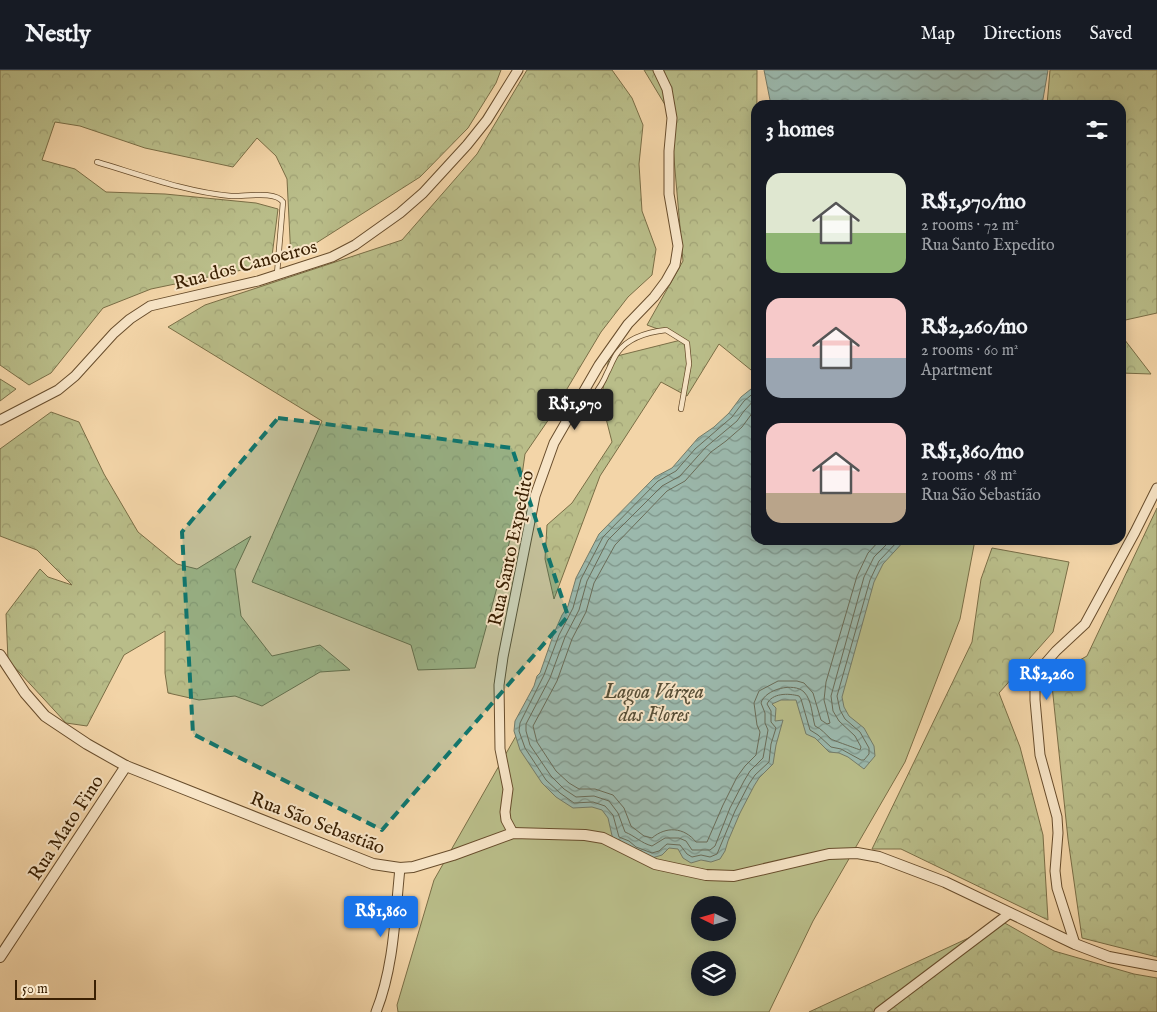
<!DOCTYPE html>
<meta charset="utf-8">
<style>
body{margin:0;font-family:"IM FELL English",serif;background:#20242c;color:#f1f3f6;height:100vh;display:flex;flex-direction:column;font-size:19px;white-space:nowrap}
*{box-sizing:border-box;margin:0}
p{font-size:16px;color:#9ea1a6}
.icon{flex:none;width:28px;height:28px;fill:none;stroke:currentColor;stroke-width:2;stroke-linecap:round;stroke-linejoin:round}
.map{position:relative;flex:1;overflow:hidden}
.panel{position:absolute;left:751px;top:30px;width:375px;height:445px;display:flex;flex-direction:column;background:#171b24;border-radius:15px;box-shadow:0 2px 12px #0003}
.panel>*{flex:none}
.needle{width:32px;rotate:275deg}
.fabs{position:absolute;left:691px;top:826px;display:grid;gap:10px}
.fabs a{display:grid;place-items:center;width:45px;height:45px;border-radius:50%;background:#171b24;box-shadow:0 2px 12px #0003;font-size:25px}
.scale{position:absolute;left:15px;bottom:12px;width:81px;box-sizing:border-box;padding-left:5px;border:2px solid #3a2003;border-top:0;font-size:14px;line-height:18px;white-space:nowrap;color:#3a2003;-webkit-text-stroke:4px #f7e4c6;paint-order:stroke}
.price{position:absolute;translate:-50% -42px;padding:0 11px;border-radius:5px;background:#1a73e8;color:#fff;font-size:16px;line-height:32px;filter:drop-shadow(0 1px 2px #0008)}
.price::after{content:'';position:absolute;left:50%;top:30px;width:15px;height:11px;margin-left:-8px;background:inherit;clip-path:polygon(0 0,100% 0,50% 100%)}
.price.active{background:#222;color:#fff}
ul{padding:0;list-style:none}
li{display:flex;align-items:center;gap:15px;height:125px;padding:0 15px}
li span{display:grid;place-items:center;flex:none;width:140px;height:100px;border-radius:15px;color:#555}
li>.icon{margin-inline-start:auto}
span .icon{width:60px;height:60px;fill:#fffc;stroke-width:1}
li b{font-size:21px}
h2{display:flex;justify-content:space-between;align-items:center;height:60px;padding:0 15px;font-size:21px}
header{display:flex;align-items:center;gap:30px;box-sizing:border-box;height:70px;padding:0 25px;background:#171b24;border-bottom:1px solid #363941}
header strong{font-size:24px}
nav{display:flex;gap:28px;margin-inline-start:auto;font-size:18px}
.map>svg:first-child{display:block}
.forest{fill:url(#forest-crowns);stroke:#7a6e46}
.green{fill:#b9bd89;stroke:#7a6e46;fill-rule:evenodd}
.water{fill:url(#water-waves);stroke:#747b68}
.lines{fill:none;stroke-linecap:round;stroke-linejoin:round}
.shore{stroke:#6a6c58;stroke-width:1}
.service-casing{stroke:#684d2c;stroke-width:6}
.minor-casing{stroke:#684d2c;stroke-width:11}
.tertiary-casing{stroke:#684d2c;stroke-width:12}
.service{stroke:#f7e4c6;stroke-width:4.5}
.minor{stroke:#f7e4c6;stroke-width:9}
.tertiary{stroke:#f7e4c6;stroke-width:10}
.marked{fill:#0f766e;fill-opacity:0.2;stroke:#0f766e;stroke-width:4;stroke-dasharray:10 6;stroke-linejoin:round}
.labels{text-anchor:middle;stroke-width:4;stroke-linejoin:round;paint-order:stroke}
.street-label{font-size:19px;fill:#3a2003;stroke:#f7e4c6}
.water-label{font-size:20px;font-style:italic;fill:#574e36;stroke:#f7e4c6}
</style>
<header>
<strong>Nestly</strong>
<nav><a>Map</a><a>Directions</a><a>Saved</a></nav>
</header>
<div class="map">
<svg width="1157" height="942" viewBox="0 0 1157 942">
<defs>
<pattern id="forest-crowns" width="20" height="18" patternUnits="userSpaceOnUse" patternTransform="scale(1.25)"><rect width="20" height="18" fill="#b9bd89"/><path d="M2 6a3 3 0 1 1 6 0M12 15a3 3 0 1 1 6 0" fill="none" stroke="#a0a275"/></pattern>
<pattern id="water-waves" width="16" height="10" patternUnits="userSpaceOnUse" patternTransform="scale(1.25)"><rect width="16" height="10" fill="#9bb8ac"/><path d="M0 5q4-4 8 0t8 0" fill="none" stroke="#7f958a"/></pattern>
</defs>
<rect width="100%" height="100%" fill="#f3d5a8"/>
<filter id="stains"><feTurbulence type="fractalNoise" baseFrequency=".004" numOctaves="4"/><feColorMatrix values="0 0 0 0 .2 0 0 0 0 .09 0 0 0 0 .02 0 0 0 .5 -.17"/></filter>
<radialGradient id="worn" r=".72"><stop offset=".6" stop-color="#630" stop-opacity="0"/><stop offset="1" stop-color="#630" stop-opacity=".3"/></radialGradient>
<g class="forest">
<polygon points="0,0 501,0 496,13 468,58 420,107 291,189 287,109 276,86 257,68 233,97 145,78 80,56 55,52 42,90 75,99 106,122 165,124 256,133 278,139 271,194 151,219 103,238 51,303 29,315 0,295"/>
<polygon points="527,0 612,0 632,28 643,55 639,94 642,141 656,179 652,205 628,227 601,262 549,349 525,384 516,448 475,598 418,600 411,575 252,512 322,351 168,257 205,235 402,170 477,84"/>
<polygon points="644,0 757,0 756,289 751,300 719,274 687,326 661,312 600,406 554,529 545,489 547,455 572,433 612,372 601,329 609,288 685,269 647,255 683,191 670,43"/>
<polygon points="1050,0 1157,0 1157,243 1121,251 1121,35 1047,35"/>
<polygon points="1121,265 1151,304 1121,303"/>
<polygon points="0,309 16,319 0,331"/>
<polygon points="51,342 79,352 104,404 138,462 177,494 197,499 251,466 235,500 241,546 272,586 320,575 350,600 320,602 262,636 235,626 199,630 168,623 165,603 165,561 124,585 87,656 66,653 8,590 6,544 40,499 48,507 72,515 37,480 0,466 0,379"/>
<polygon points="1157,438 1157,887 1082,868 1068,769 1051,606 1087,586"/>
<polygon points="992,478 1069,492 1053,562 999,623 1020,677 1043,765 1048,850 901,779 872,779 972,572 981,509"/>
<polygon points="1003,852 1054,881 1134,904 1157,908 1157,942 809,942"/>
</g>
<path class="green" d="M756 470H975L960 549 905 692 813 851 769 942H398L397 935 434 810 545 615ZM700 835H728V862H700ZM700 890H728V918H700Z"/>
<g class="water">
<polygon points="764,0 1048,0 1042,35 771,35"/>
<polygon points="756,315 756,470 905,470 883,494 874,512 842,627 844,637 849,646 864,658 874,676 875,686 864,699 848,687 839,683 829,682 815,668 806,664 796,630 781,630 772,634 776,638 775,651 783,650 776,675 773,694 759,708 754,716 740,743 728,771 725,781 720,789 711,792 701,790 691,793 683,788 678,779 669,778 662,785 652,788 613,770 608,748 602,740 592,737 573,738 556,727 542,713 520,680 514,661 515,651 534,616 537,606 540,603 554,563 562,545 568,536 576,508 599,464 655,407 672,398 698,368 714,357 729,343 741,327"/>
</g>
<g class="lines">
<g class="shore">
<path d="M756 321 744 331 732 347 695 379 676 401 658 411 603 467 581 509 573 538 559 565 544 605 520 653 519 661 525 678 546 710 560 723 574 733 593 732 605 736 613 745 619 767 629 771 636 777 652 783 659 781 667 774 680 775 687 784 692 787 701 785 710 787 717 784 735 741 749 714 755 705 769 692 771 674 776 658 771 652V641L767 634C772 623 788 623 799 626L801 629 810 660 818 665 831 677 841 679 861 690H864L869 684V678L860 662 845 649 840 640 837 626 870 510 879 491 899 470"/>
<path d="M756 328 744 341 737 351 706 377 680 406 662 416 608 470 587 511 579 540 565 567 550 608 526 654V661L530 675 551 706 564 719 576 727 594 726 609 731 618 743 625 762C635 766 641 773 652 776L665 768H679L686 771 692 780H710L715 776 730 738 744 711 750 701 763 688 768 660 765 653V643L761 633C765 619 794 612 804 622 812 630 812 646 815 656 822 659 825 664 831 669 832 670 858 679 860 680L861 677 855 666 839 651 833 641 831 626 864 507 874 487 891 470"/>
<path d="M756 338 742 357 726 371 711 382 685 411 667 421 615 475 594 513 586 542 572 569 557 611 533 656 537 672 556 701 569 713 579 719H595L613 725 624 738 631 756 644 766 652 768C666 756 684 757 696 772H707L723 735 737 707 745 696 756 685 760 662 757 655 754 633 759 621 778 611H797L804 613 813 623 821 650 827 654 830 653 824 630 826 612 857 506 868 483 880 470"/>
</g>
<g class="service-casing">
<g id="service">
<path d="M97 92C141 105 186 122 231 126 244 127 275 120 283 132L277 204"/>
<path d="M573 343C589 333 600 320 607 303 611 296 613 288 618 282 628 268 649 262 666 260L687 273 689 294 681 339"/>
</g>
</g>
<g class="minor-casing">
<g id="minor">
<polyline points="0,350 58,320 75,306 114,263 130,249 150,236 258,211 332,187 355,175 400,143 423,123 467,75 487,50 518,0"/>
<polyline points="513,763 506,750 505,742 508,719 500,679 499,615 503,587 535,426 554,373 599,295 628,254 654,227 666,211 675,195 678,176 669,124 669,81 672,48 667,19 658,0"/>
<polyline points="1075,874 1057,818 1055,801 1058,763 1057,747 1040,685 1035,630 1035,611 1042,597 1056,581 1085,554 1135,462 1157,418"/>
<path d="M376 942C394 897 395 846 400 798"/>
<polyline points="879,942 1010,843"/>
</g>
</g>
<g class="tertiary-casing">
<g id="tertiary">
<polyline points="0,585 25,623 45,646 87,674 126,696 373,794 400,798 413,797 453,785 513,763 585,765 603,768 655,794 706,805 734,806 829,784 857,783 879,787 945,812 1075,874 1109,887 1157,896"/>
<polyline points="0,887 126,696"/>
</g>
</g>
<use href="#service" class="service"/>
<use href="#minor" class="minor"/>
<use href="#tertiary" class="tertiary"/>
</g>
<path class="marked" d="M278 348 512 378 568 546 382 760 193 664 182 462Z"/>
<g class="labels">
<g class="street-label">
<text transform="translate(245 194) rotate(-15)" y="7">Rua dos Canoeiros</text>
<text transform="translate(510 478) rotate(-78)" y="7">Rua Santo Expedito</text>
<text transform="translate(318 752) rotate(21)" y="7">Rua São Sebastião</text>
<text transform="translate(65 757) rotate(-57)" y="7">Rua Mato Fino</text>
</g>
<g class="water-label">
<text x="654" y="628">Lagoa Várzea<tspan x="654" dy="23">das Flores</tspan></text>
</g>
</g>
<rect width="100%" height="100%" filter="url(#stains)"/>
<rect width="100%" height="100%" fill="url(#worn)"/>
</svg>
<div class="fabs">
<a><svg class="needle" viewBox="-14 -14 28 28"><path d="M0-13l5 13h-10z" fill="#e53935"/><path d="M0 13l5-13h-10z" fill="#9ea1a6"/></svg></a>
<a><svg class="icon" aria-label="layers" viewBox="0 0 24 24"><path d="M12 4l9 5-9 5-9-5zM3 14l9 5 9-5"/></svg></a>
</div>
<div class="scale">50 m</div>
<b class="price active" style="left:575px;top:361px">R$1,970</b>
<b class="price" style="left:1047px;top:631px">R$2,260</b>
<b class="price" style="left:381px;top:868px">R$1,860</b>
<section class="panel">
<h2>3 homes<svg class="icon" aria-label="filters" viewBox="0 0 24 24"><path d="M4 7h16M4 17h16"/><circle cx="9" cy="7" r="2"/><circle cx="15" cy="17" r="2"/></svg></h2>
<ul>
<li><span style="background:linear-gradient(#dfe7d0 60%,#8fb573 0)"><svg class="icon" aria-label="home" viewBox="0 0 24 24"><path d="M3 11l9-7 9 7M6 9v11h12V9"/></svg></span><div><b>R$1,970/mo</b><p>2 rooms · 72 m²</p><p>Rua Santo Expedito</p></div></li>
<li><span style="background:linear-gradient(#f6c9c9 60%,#9aa5b1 0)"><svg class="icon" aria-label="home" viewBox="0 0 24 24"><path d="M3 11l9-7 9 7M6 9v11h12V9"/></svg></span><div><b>R$2,260/mo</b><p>2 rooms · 60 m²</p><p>Apartment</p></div></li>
<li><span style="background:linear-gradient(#f6c9c9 70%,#b9a48a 0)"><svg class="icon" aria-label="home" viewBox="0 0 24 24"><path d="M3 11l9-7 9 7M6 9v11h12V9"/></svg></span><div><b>R$1,860/mo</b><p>2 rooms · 68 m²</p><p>Rua São Sebastião</p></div></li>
</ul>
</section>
</div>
